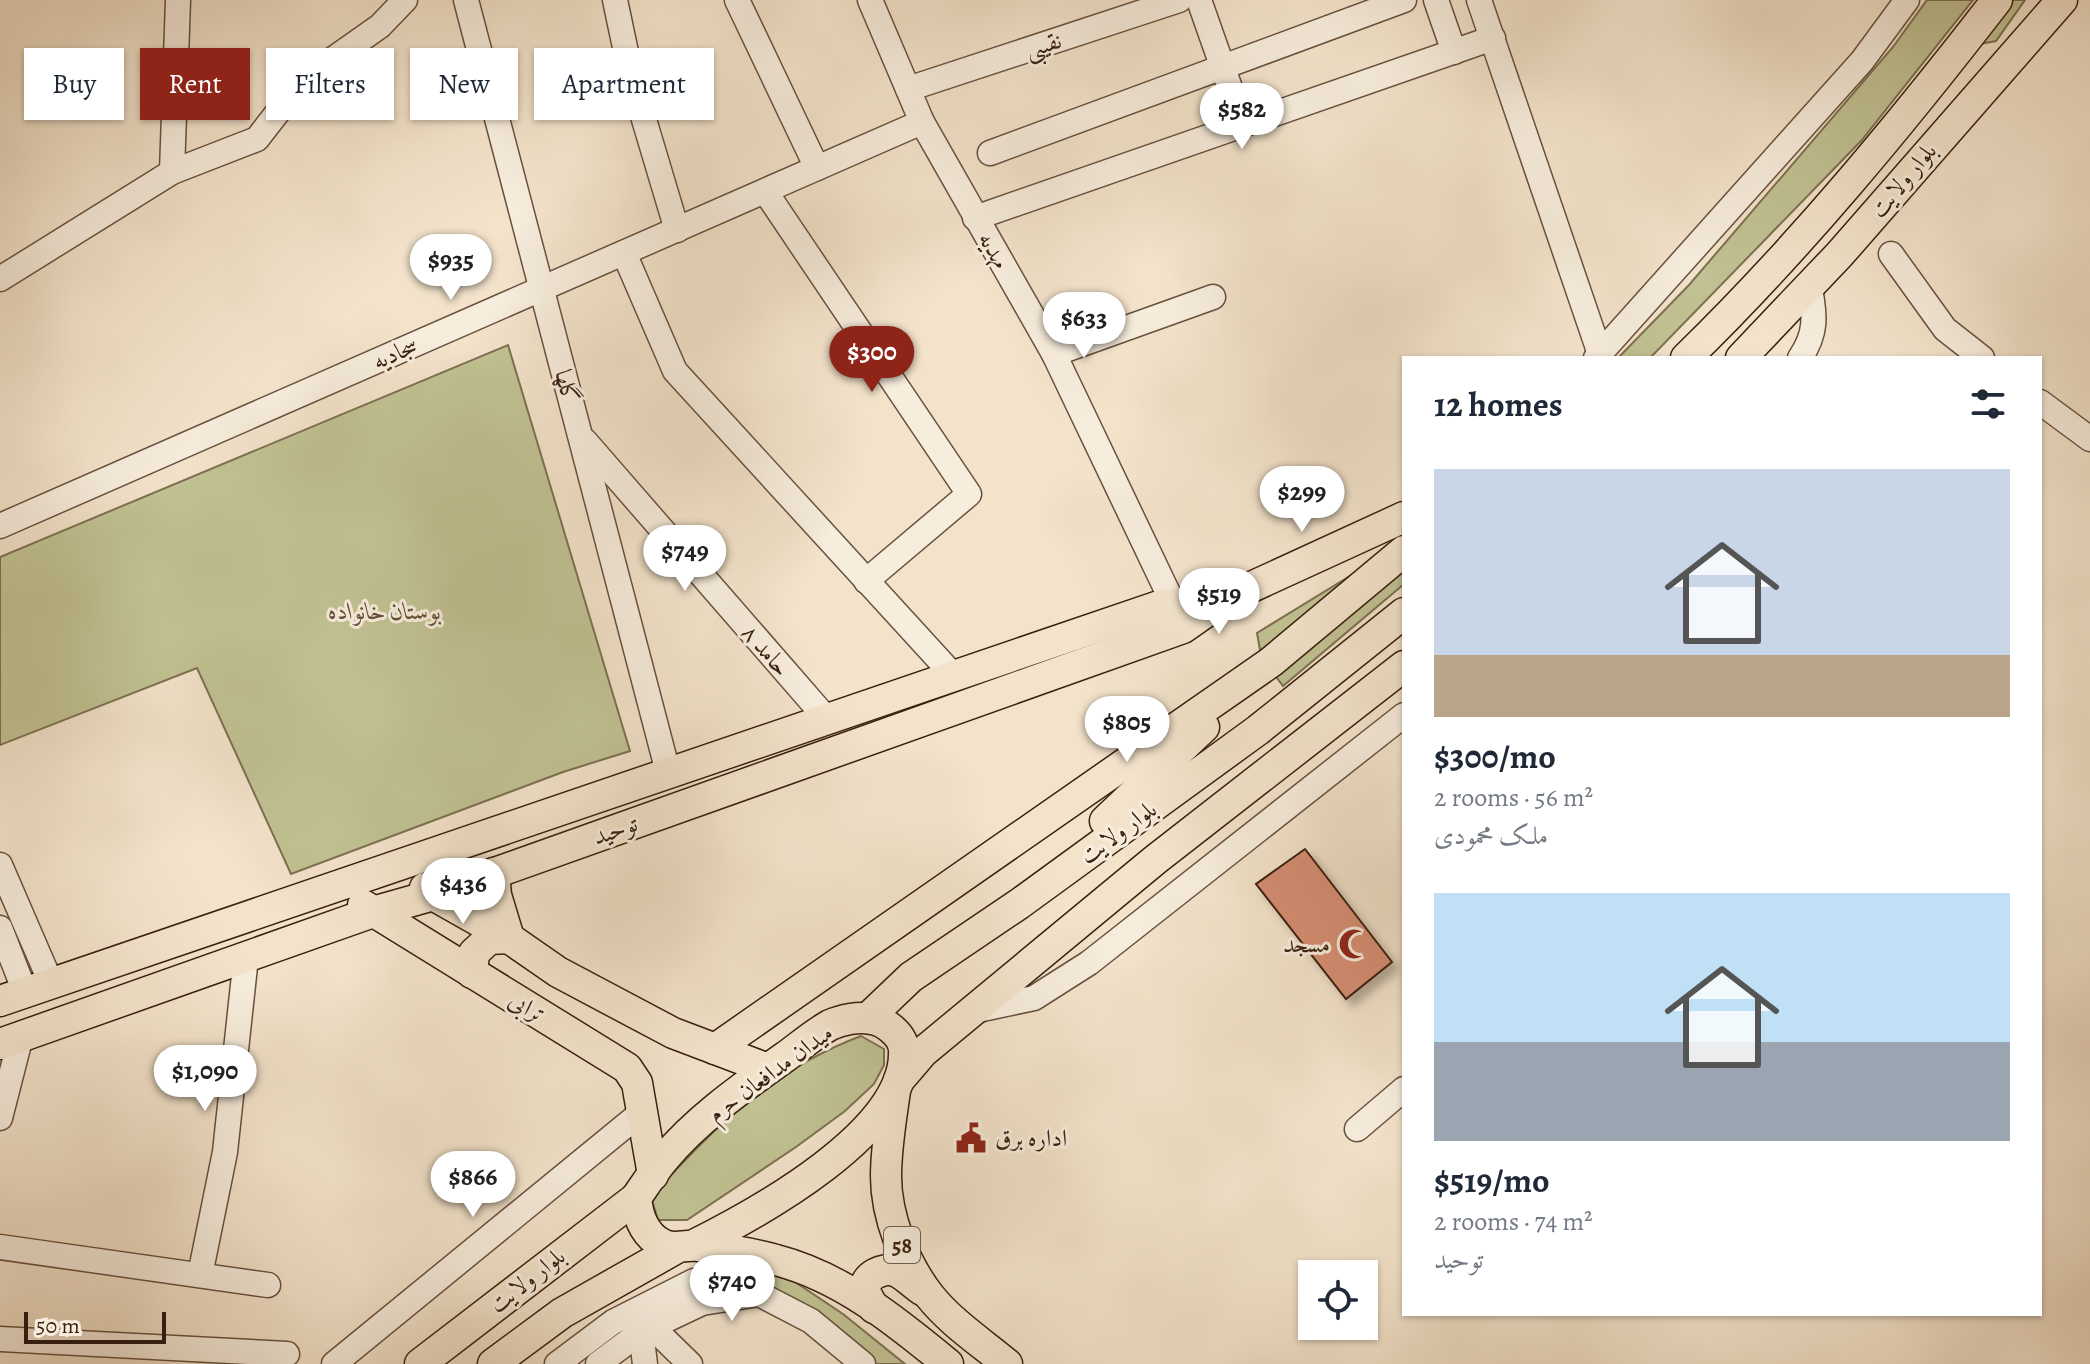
<!DOCTYPE html>
<meta charset="utf-8">
<style>
body{margin:0;font-family:Alegreya,Amiri,serif;background:#f2f2f3;color:#1f2937;height:100vh;display:flex;flex-direction:column;font-size:30px;white-space:nowrap}
*{box-sizing:border-box;margin:0}
p{font-size:26px;color:#747a83}
.icon{flex:none;width:44px;height:44px;fill:none;stroke:currentColor;stroke-width:2;stroke-linecap:round;stroke-linejoin:round}
.map{position:relative;flex:1;overflow:hidden}
.side{position:absolute;left:1402px;top:356px;width:640px;height:960px;display:flex;flex-direction:column;background:#fff;border-radius:0px;box-shadow:0 2px 6px #0004}
.side>*{flex:none}
.top-card{position:absolute;left:24px;top:48px;width:760px;height:72px;display:flex;gap:16px}
.controls{position:absolute;left:1298px;top:1260px;display:grid;gap:16px}
.controls a{display:grid;place-items:center;width:80px;height:80px;border-radius:0px;background:#fff;box-shadow:0 2px 6px #0004;font-size:40px}
.scale{position:absolute;left:24px;bottom:20px;width:142px;box-sizing:border-box;padding-left:8px;border:4px solid #391f0f;border-top:0;font-size:22px;line-height:28px;white-space:nowrap;color:#391f0f;-webkit-text-stroke:6px #f7eddd;paint-order:stroke}
.price{position:absolute;translate:-50% -68px;padding:0 18px;border-radius:28px;background:#fff;color:#222;font-size:26px;line-height:52px;filter:drop-shadow(0 2px 4px #0008)}
.price::after{content:'';position:absolute;left:50%;top:48px;width:24px;height:18px;margin-left:-12px;background:inherit;clip-path:polygon(0 0,100% 0,50% 100%)}
.price.selected{background:#8f2418;color:#fff}
ul{padding:0;list-style:none}
li{display:grid;align-content:center;gap:16px;height:424px;padding:0 32px}
li span{display:grid;place-items:center;height:248px;border-radius:0px;color:#555}
li>.icon{margin-inline-start:auto}
span .icon{width:144px;height:144px;fill:#fffc;stroke-width:1}
li b{font-size:34px}
h2{display:flex;justify-content:space-between;align-items:center;height:96px;padding:0 32px;font-size:34px}
.pill{padding:0 28px;border-radius:0px;background:#fff;box-shadow:0 2px 6px #0004;font-size:28px;line-height:72px}
.pill.selected{background:#8f2418;color:#fff}
.map>svg:first-child{display:block}
.green{fill:#c1c293;stroke:#7d7051;stroke-width:2}
.building{fill:#d68d73;stroke:#391f0f;stroke-width:2;filter:url(#shadow)}
.lines{fill:none;stroke-linecap:round;stroke-linejoin:round}
.minor-casing{stroke:#68503e;stroke-width:27}
.major-casing{stroke:#391f0f;stroke-width:33}
.minor{stroke:#f7eddd;stroke-width:24}
.major{stroke:#f3e3cb;stroke-width:30}
.labels{text-anchor:middle;stroke-width:6;stroke-linejoin:round;paint-order:stroke}
.shield{fill:#f7eddd;stroke:#725d4d;stroke-width:2}
.shield-label{font-size:22px;font-weight:bold;fill:#391f0f}
.street-label{font-size:24px;fill:#391f0f;stroke:#f7eddd}
.park-label{font-size:24px;font-style:italic;fill:#625037;stroke:#f7eddd}
.poi-label{font-size:24px;fill:#391f0f;stroke:#f7eddd;text-anchor:end}
</style>
<div class="map">
<svg width="2090" height="1364" viewBox="0 0 2090 1364">
<defs>
<filter id="shadow"><feDropShadow dx="7" dy="7" stdDeviation="4" flood-color="#0004"/></filter>
</defs>
<rect width="100%" height="100%" fill="#f3e3cb"/>
<filter id="stains"><feTurbulence type="fractalNoise" baseFrequency=".0025" numOctaves="4"/><feColorMatrix values="0 0 0 0 .2 0 0 0 0 .09 0 0 0 0 .02 0 0 0 .5 -.17"/></filter>
<radialGradient id="worn" r=".72"><stop offset=".6" stop-color="#630" stop-opacity="0"/><stop offset="1" stop-color="#630" stop-opacity=".3"/></radialGradient>
<g class="green">
<polygon points="1927,0 1973,0 1861,141 1650,358 1618,358 1689,285 1893,47"/>
<polygon points="2013,0 2025,0 1996,41 1980,44"/>
<polygon points="508,345 630,751 563,772 291,874 197,668 0,745 0,557"/>
<polygon points="1404,559 1404,584 1283,686 1274,674"/>
<polygon points="1358,571 1262,661 1257,633"/>
<path d="M861 1036 884 1049V1065L874 1084 845 1111 796 1147 687 1220H658L651 1197C714 1127 771 1070 861 1036Z"/>
<polygon points="764,1272 795,1282 843,1314 905,1364 870,1364 765,1284"/>
</g>
<polygon class="building" points="1305,849 1392,962 1346,999 1256,884"/>
<g class="lines">
<g class="minor-casing">
<g id="minor">
<polyline points="466,0 668,772"/>
<polyline points="615,0 631,76 677,230"/>
<polyline points="737,0 817,168"/>
<polyline points="870,0 922,122 1054,354 1180,618"/>
<polyline points="1199,0 1243,125"/>
<polyline points="1436,0 1454,52"/>
<polyline points="1479,0 1600,354"/>
<polyline points="908,89 1179,0"/>
<polyline points="990,153 1404,0"/>
<polyline points="172,172 178,0"/>
<polyline points="765,191 969,494 866,581"/>
<polyline points="975,218 1493,38"/>
<polyline points="624,253 675,371 953,675"/>
<polyline points="1891,254 1945,329 1982,358"/>
<polyline points="0,279 172,172 257,139 302,81 380,26 405,0"/>
<polyline points="1054,354 1213,297"/>
<polyline points="1596,358 1862,61 1907,0"/>
<path d="M1800 358C1817 333 1815 316 1810 288"/>
<polyline points="2040,402 2090,439"/>
<polyline points="585,441 826,718"/>
<polyline points="0,526 922,122"/>
<polyline points="0,865 51,983"/>
<polyline points="0,928 25,992"/>
<polyline points="973,1011 1034,998 1089,963 1404,715"/>
<polyline points="0,1118 21,1036"/>
<polyline points="1357,1129 1404,1089"/>
<polyline points="0,1247 268,1285"/>
<polyline points="200,1275 225,1152 246,957"/>
<polyline points="651,1326 690,1364"/>
<polyline points="641,1332 645,1364"/>
<polyline points="0,1339 287,1354"/>
<polyline points="334,1364 642,1112"/>
<polyline points="557,1364 613,1322 694,1281"/>
<polyline points="598,1364 641,1332 702,1303 759,1294 811,1321 863,1364"/>
</g>
</g>
<g class="major-casing">
<g id="major">
<path d="M1686 358C1799 248 1901 124 1997 0"/>
<polyline points="1741,358 1839,255 2062,0"/>
<polyline points="1105,821 1204,727"/>
<polyline points="425,888 433,895 509,938 558,972 673,1033 768,1069"/>
<polyline points="363,905 627,1068 637,1083 653,1175"/>
<polyline points="472,973 474,953 489,939 509,938 496,895 494,873"/>
<polyline points="0,1001 1162,605 1223,600"/>
<polyline points="868,1018 911,977 1019,904 1258,730 1404,613"/>
<polyline points="0,1044 373,912 433,895 1183,628 1223,600 1404,517"/>
<polyline points="715,1049 1271,662 1404,551"/>
<polyline points="899,1080 923,1052 1155,860 1404,666"/>
<path d="M895 1091C891 1119 886 1148 886 1176 886 1217 905 1264 929 1295 950 1322 982 1343 1007 1364"/>
<path d="M694 1245C756 1214 908 1132 904 1050 903 1035 885 1021 871 1019 859 1016 841 1020 830 1025 814 1034 799 1047 785 1057 743 1087 697 1119 664 1159 654 1171 645 1185 636 1198 638 1217 644 1235 662 1244 675 1251 684 1244 698 1246 723 1249 752 1253 776 1260 842 1277 897 1322 948 1364"/>
<path d="M874 1308C871 1303 866 1295 865 1290 864 1276 883 1267 895 1271 904 1274 914 1285 922 1290"/>
<polyline points="420,1364 636,1198"/>
<polyline points="493,1364 562,1313 675,1249"/>
</g>
</g>
<use href="#minor" class="minor"/>
<use href="#major" class="major"/>
</g>
<defs>
<g id="mosque-bare" transform="scale(2.4)"><path d="M3.5-4.9A6 6 0 1 0 3.5 4.9A5 5 0 1 1 3.5-4.9Z" fill="#8f2418" stroke="#f7eddd" stroke-width="2.5" paint-order="stroke"/></g>
<g id="civic-bare" transform="scale(2.4)"><path d="M-.6-6.5H3V-4.5H.6V-3L4-1V1h2V6H-6V1h2V-1L-.6-3ZM-1.2 2.5V6h2.4V2.5Z" fill="#8f2418" stroke="#f7eddd" stroke-width="2.5" paint-order="stroke"/></g>
</defs>
<g fill-rule="evenodd">
<use href="#mosque-bare" x="1354" y="944"/>
<use href="#civic-bare" x="971" y="1138"/>
</g>
<g class="labels">
<rect class="shield" x="884" y="1227" width="36" height="36" rx="6"/>
<g class="shield-label">
<text x="902" y="1253">58</text>
</g>
<g class="street-label">
<text transform="translate(1043 45) rotate(-18)" y="8">نقیبی</text>
<text transform="translate(1903 180) rotate(-50)" y="8">بلوار ولایت</text>
<text transform="translate(994 250) rotate(60)" y="8">مهدیه</text>
<text transform="translate(395 353) rotate(-24)" y="8">سجادیه</text>
<text transform="translate(567 386) rotate(75)" y="8">گلها</text>
<text transform="translate(766 650) rotate(49)" y="8">حامد ۸</text>
<text transform="translate(615 830) rotate(-20)" y="8">توحید</text>
<text transform="translate(1118 832) rotate(-36)" y="8">بلوار ولایت</text>
<text transform="translate(527 1007) rotate(31)" y="8">ترابی</text>
<text transform="translate(770 1073) rotate(-36)" y="8">میدان مدافعان حرم</text>
<text transform="translate(527 1280) rotate(-38)" y="8">بلوار ولایت</text>
</g>
<g class="park-label">
<text x="385" y="619">بوستان خانواده</text>
</g>
<g class="poi-label">
<text x="1330" y="952">مسجد</text>
<text x="995" y="1146" text-anchor="start">اداره برق</text>
</g>
</g>
<rect width="100%" height="100%" filter="url(#stains)"/>
<rect width="100%" height="100%" fill="url(#worn)"/>
</svg>
<div class="controls">
<a><svg class="icon" aria-label="locate" viewBox="0 0 24 24"><circle cx="12" cy="12" r="6"/><path d="M12 2v4M12 18v4M2 12h4M18 12h4"/></svg></a>
</div>
<div class="scale">50 m</div>
<b class="price" style="left:1242px;top:151px">$582</b>
<b class="price" style="left:451px;top:302px">$935</b>
<b class="price" style="left:1084px;top:360px">$633</b>
<b class="price selected" style="left:872px;top:394px">$300</b>
<b class="price" style="left:1302px;top:534px">$299</b>
<b class="price" style="left:685px;top:593px">$749</b>
<b class="price" style="left:1219px;top:636px">$519</b>
<b class="price" style="left:1127px;top:764px">$805</b>
<b class="price" style="left:463px;top:926px">$436</b>
<b class="price" style="left:205px;top:1113px">$1,090</b>
<b class="price" style="left:473px;top:1219px">$866</b>
<b class="price" style="left:732px;top:1323px">$740</b>
<div class="top-card">
<a class="pill">Buy</a>
<a class="pill selected">Rent</a>
<a class="pill">Filters</a>
<a class="pill">New</a>
<a class="pill">Apartment</a>
</div>
<section class="side">
<h2>12 homes<svg class="icon" aria-label="filters" viewBox="0 0 24 24"><path d="M4 7h16M4 17h16"/><circle cx="9" cy="7" r="2"/><circle cx="15" cy="17" r="2"/></svg></h2>
<ul>
<li><span style="background:linear-gradient(#c9d6e8 75%,#b9a48a 0)"><svg class="icon" aria-label="home" viewBox="0 0 24 24"><path d="M3 11l9-7 9 7M6 9v11h12V9"/></svg></span><div><b>$300/mo</b><p>2 rooms · 56 m²</p><p>ملک محمودی</p></div></li>
<li><span style="background:linear-gradient(#bfe0f5 60%,#9aa5b1 0)"><svg class="icon" aria-label="home" viewBox="0 0 24 24"><path d="M3 11l9-7 9 7M6 9v11h12V9"/></svg></span><div><b>$519/mo</b><p>2 rooms · 74 m²</p><p>توحید</p></div></li>
</ul>
</section>
</div>
